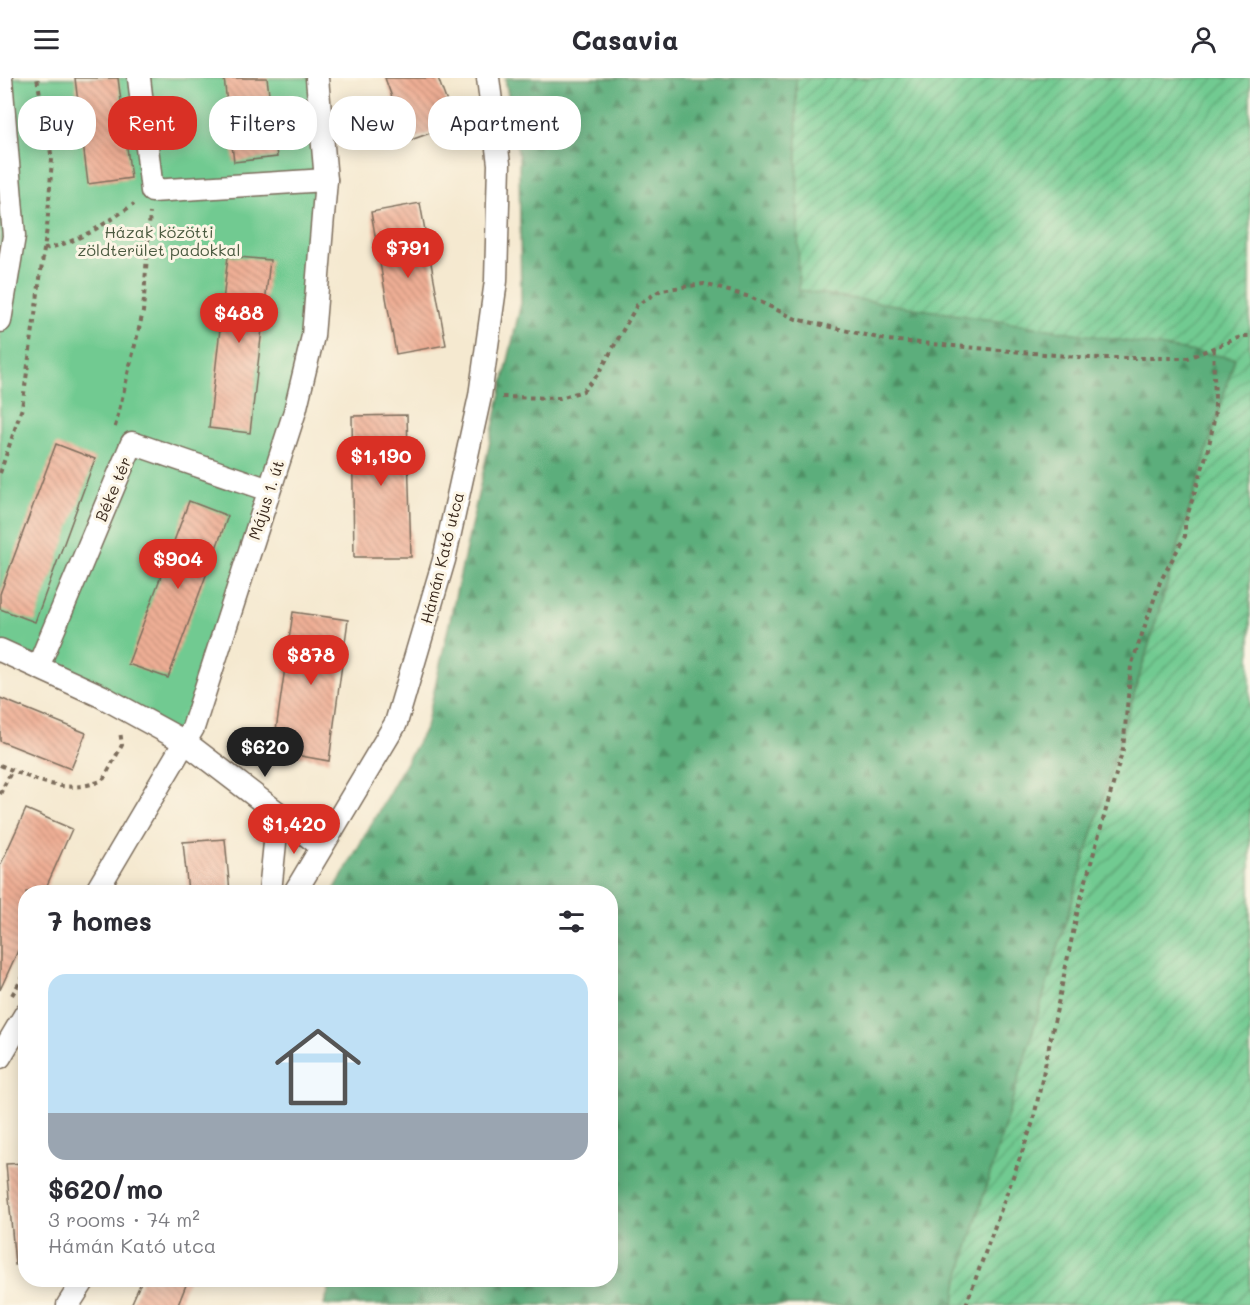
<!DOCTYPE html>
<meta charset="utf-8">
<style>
body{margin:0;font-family:Mali,sans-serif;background:#f2f2f3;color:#2b2b33;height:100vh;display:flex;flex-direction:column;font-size:22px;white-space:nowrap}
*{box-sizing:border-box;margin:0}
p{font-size:20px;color:#7c7c81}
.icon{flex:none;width:33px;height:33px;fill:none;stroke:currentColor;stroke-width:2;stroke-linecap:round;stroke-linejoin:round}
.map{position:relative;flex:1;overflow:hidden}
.drawer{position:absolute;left:18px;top:807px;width:600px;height:402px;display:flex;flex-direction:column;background:#fff;border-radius:24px;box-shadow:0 3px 15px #0003}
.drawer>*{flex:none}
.guide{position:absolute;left:18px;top:18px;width:600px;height:54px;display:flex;gap:12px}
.price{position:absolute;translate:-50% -51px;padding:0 14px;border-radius:21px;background:#d93025;color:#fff;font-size:20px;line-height:39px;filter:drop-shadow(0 2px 3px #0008)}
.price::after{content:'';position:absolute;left:50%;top:36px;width:18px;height:14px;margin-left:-9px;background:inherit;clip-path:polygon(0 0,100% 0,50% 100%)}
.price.on{background:#222;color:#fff}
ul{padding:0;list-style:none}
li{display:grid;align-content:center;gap:12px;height:318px;padding:0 30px}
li+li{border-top:2px solid #e1e1e2}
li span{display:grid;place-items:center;height:186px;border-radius:18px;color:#555}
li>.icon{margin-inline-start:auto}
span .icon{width:108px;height:108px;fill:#fffc;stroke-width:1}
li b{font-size:26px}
h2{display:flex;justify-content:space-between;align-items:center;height:72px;padding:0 30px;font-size:26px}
.pill{padding:0 21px;border-radius:24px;background:#fff;box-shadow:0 3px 15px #0003;font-size:21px;line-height:54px}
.pill.on{background:#d93025;color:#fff}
header{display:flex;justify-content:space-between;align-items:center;height:78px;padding:0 30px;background:#fff;font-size:27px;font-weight:700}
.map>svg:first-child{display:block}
.forest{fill:url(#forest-firs);stroke:#4c6c4c;stroke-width:1.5}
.park{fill:#71ca91;stroke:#567a58;stroke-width:1.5}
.garden{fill:url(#garden-furrows);stroke:#567a58;stroke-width:1.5}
.building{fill:url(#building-back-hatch)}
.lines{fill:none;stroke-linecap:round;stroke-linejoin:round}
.minor-casing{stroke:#7c6d5c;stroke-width:25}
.path{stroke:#7c6d5c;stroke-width:4;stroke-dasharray:4.5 4.5;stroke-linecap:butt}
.minor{stroke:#fff;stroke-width:22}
.labels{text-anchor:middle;stroke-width:6;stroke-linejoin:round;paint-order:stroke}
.park-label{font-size:16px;fill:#4b5a40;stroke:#fcf5e5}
.street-label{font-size:16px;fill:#3b2a1e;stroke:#fcf5e5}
</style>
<header><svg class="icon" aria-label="menu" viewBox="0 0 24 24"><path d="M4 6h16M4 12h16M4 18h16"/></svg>Casavia<svg class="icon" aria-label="person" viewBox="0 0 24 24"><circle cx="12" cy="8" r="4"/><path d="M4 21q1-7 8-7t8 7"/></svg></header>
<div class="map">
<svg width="1250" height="1227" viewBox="0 0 1250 1227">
<defs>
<pattern id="forest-firs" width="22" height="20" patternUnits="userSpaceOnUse" patternTransform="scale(1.5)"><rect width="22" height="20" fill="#5cae7b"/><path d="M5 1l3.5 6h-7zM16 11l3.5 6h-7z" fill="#4d8e64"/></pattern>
<pattern id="garden-furrows" width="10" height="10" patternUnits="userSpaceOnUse" patternTransform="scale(1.5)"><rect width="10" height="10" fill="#71ca91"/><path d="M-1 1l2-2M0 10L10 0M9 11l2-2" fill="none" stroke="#5ea476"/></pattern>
<pattern id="building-back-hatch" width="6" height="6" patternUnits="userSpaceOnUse" patternTransform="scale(1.5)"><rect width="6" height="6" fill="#efaf95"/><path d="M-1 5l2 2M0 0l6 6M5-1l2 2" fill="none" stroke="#c38f79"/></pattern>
</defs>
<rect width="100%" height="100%" fill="#fcf5e5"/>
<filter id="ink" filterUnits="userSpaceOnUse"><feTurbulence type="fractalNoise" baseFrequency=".0167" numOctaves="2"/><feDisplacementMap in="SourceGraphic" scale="12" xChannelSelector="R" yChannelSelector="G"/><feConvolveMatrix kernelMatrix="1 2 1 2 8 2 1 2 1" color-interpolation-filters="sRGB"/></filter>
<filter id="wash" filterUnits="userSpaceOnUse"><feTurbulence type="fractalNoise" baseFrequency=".008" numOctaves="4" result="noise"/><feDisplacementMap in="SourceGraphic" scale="24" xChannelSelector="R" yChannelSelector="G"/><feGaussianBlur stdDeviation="1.35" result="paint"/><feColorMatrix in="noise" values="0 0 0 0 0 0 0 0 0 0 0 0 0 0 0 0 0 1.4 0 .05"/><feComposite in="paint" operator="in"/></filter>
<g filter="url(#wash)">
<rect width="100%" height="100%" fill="#f5e9d0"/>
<polygon class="forest" points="505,0 796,0 800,212 1235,280 958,1203 954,1227 324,1227 332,1202 610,1202 610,814 333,814 426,649 521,225 519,81"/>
<polygon class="park" points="0,0 311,0 325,118 304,294 185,664 0,572"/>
<polygon class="garden" points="796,0 1250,0 1250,1227 954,1227 958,1203 1235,280 799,212"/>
<g id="blocks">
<g class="building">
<polygon points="75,0 118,0 131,100 88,106"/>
<polygon points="224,0 267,0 277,79 234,84"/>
<polygon points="385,0 438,0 455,46 408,63"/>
<polygon points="420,125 446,267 396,276 371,134"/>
<polygon points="228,178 270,182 250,355 209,350"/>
<polygon points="407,337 411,479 354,479 352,338"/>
<polygon points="56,366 95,381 35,544 0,531 0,516"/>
<polygon points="189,423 228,438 168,600 128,586"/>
<polygon points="293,534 348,542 329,683 273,673"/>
<polygon points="0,620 86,655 71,691 0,663"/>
<polygon points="26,731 72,751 44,814 26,814 26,855 0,912 0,788"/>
<polygon points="225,761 230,814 188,814 183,764"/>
<polygon points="26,1085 26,1186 15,1187 6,1086"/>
<polygon points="142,1202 188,1202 178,1227 131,1227"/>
</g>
</g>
</g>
<g filter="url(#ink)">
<use href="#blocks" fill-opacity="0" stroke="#7c6d5c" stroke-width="1.5"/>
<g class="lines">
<g class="minor-casing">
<g id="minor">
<polyline points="139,0 152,113 326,102"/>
<polyline points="0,243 14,158 1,0"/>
<polyline points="0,572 101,618 185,664 321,768"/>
<polyline points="38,589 132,365 269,412"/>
<polyline points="96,814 193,650 295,333 313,258 326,102 317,0"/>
<polyline points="270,814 278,735"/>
<polyline points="295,814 396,645 444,482 480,318 496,203 499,86 488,0"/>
<polyline points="0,979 26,935"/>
<polyline points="68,1227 84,1202"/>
</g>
</g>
<g class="path">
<polyline points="27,57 47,54"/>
<path d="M44 171C78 165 106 145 134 126"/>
<polyline points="502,319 560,320 583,313 599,295 637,227 661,212 704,206 750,219 796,241 887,262 1089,280 1188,280 1243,258 1250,258"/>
<polyline points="115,349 143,234 150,135"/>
<polyline points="0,395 22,330 47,150 52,81 37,0"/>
<path d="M0 687C36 702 65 718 103 702L122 667 120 653"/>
<polyline points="0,716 12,692"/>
<polyline points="12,917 26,894"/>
<path d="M966 1227 1033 1044 1078 831 1123 671 1131 588 1160 504 1185 458V445C1195 411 1209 376 1214 341 1217 318 1212 293 1214 270"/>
</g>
<use href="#minor" class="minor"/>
</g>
</g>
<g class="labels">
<g class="park-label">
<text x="159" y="160">Házak közötti<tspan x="159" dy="18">zöldterület padokkal</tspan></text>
</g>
<g class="street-label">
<text transform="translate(113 411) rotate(-67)" y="6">Béke tér</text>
<text transform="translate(266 422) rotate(-72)" y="6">Május 1. út</text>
<text transform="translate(442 480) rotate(-76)" y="6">Hámán Kató utca</text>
</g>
</g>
</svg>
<b class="price" style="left:408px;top:201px">$791</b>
<b class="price" style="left:239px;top:266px">$488</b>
<b class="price" style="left:381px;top:409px">$1,190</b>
<b class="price" style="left:178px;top:512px">$904</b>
<b class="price" style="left:311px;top:608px">$878</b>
<b class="price on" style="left:265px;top:700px">$620</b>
<b class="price" style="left:294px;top:777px">$1,420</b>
<div class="guide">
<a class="pill">Buy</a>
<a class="pill on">Rent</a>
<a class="pill">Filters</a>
<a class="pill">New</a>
<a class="pill">Apartment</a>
</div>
<section class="drawer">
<h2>7 homes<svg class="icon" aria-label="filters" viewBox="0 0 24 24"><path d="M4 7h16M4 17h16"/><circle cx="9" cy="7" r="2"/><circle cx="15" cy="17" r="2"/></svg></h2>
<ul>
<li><span style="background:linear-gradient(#bfe0f5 75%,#9aa5b1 0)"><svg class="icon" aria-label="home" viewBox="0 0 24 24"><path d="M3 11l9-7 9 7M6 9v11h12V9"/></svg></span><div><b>$620/mo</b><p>3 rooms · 74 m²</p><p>Hámán Kató utca</p></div></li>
</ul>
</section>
</div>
